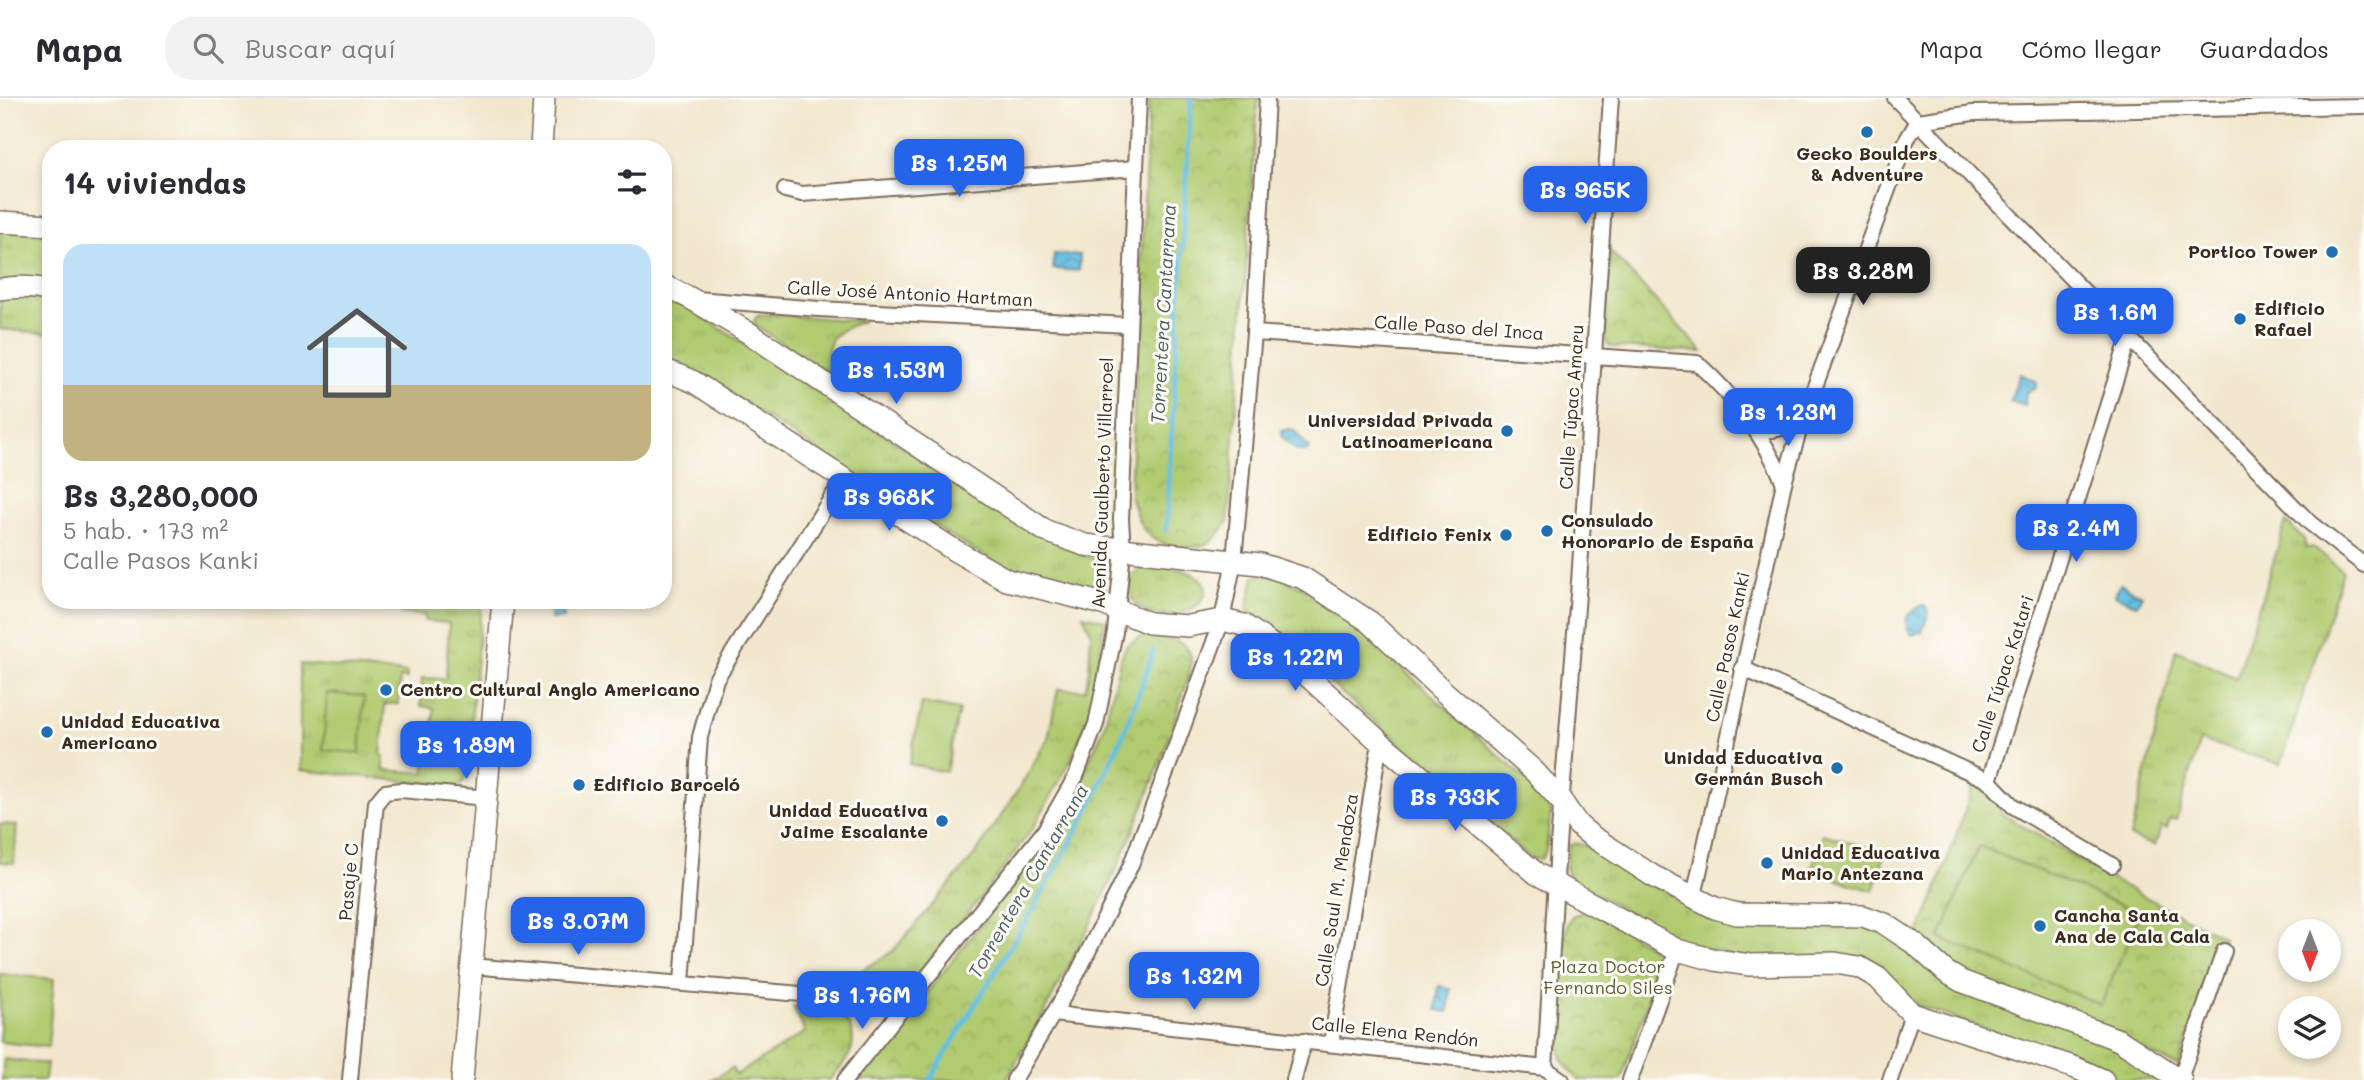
<!DOCTYPE html>
<html lang="es">
<meta charset="utf-8">
<style>
body{margin:0;font-family:Mali,sans-serif;background:#f2f2f3;color:#2b2b33;height:100vh;display:flex;flex-direction:column;font-size:26px;white-space:nowrap}
*{box-sizing:border-box;margin:0}
p{font-size:23px;color:#7c7c81}
.icon{flex:none;width:38px;height:38px;fill:none;stroke:currentColor;stroke-width:2;stroke-linecap:round;stroke-linejoin:round}
.map{position:relative;flex:1;overflow:hidden}
.drawer{position:absolute;left:42px;top:42px;width:630px;height:469px;display:flex;flex-direction:column;background:#fff;border-radius:28px;box-shadow:0 4px 10px #0003}
.drawer>*{flex:none}
.needle{width:46px;rotate:180deg}
.fabs{position:absolute;left:2278px;top:821px;display:grid;gap:14px}
.fabs a{display:grid;place-items:center;width:63px;height:63px;border-radius:50%;background:#fff;box-shadow:0 4px 10px #0003;font-size:35px}
.price{position:absolute;translate:-50% -60px;padding:0 16px;border-radius:14px;background:#2563eb;color:#fff;font-size:23px;line-height:46px;filter:drop-shadow(0 2px 4px #0008)}
.price::after{content:'';position:absolute;left:50%;top:42px;width:21px;height:16px;margin-left:-10px;background:inherit;clip-path:polygon(0 0,100% 0,50% 100%)}
.price.current{background:#222;color:#fff}
ul{padding:0;list-style:none}
li{display:grid;align-content:center;gap:14px;height:371px;padding:0 21px}
li span{display:grid;place-items:center;height:217px;border-radius:21px;color:#555}
li>.icon{margin-inline-start:auto}
span .icon{width:126px;height:126px;fill:#fffc;stroke-width:1}
li b{font-size:30px}
h2{display:flex;justify-content:space-between;align-items:center;height:84px;padding:0 21px;font-size:30px}
header{display:flex;align-items:center;gap:42px;box-sizing:border-box;height:98px;padding:0 35px;background:#fff;border-bottom:2px solid #e1e1e2}
header strong{font-size:33px}
nav{display:flex;gap:38px;margin-inline-start:auto;font-size:24px}
.search{width:490px;height:63px;background:#f2f2f3;display:flex;align-items:center;gap:18px;box-sizing:border-box;padding:0 24px;border-radius:28px;color:#7c7c81;font-size:26px}
.map>svg:first-child{display:block}
.grass{fill:url(#grass-tufts);stroke:#767a48;stroke-width:2}
.park{fill:url(#park-crowns);stroke:#767a48;stroke-width:2}
.pitch{fill:#b1cb71;stroke:#767a48;stroke-width:2}
.water{fill:url(#water-waves);stroke:#507480;stroke-width:2}
.lines{fill:none;stroke-linecap:round;stroke-linejoin:round}
.stream{stroke:#64bfe2;stroke-width:5}
.street-casing{stroke:#7b6c5c;stroke-width:18}
.secondary-casing{stroke:#7b6c5c;stroke-width:24}
.street{stroke:#fff;stroke-width:14}
.secondary{stroke:#fff;stroke-width:21}
.poi-dot{fill:#1f6fb2;stroke:#fdfcf7;stroke-width:2.5}
.labels{text-anchor:middle;stroke-width:6;stroke-linejoin:round;paint-order:stroke}
.poi-label{font-size:18px;font-weight:bold;fill:#3b2a1e;stroke:#fdfcf7;text-anchor:start}
.street-label{font-size:18px;fill:#3b2a1e;stroke:#fdfcf7}
.park-label{font-size:18px;fill:#5e5a37;stroke:#fdfcf7}
.water-label{font-size:19px;font-style:italic;fill:#495e63;stroke:#fdfcf7}
</style>
<header>
<strong>Mapa</strong>
<div class="search"><svg class="icon" aria-label="search" viewBox="0 0 24 24"><circle cx="10" cy="10" r="6"/><path d="M15 15l6 6"/></svg>Buscar aquí</div>
<nav><a>Mapa</a><a>Cómo llegar</a><a>Guardados</a></nav>
</header>
<div class="map">
<svg width="2364" height="982" viewBox="0 0 2364 982">
<defs>
<pattern id="grass-tufts" width="24" height="20" patternUnits="userSpaceOnUse" patternTransform="scale(1.75)"><rect width="24" height="20" fill="#b1cb71"/><path d="M3 7l-1-3M5 7V3M7 7l1-3M15 17l-1-3M17 17v-4M19 17l1-3" fill="none" stroke="#99ae61"/></pattern>
<pattern id="park-crowns" width="20" height="18" patternUnits="userSpaceOnUse" patternTransform="scale(1.75)"><rect width="20" height="18" fill="#b1cb71"/><path d="M2 6a3 3 0 1 1 6 0M12 15a3 3 0 1 1 6 0" fill="none" stroke="#99ae61"/></pattern>
<pattern id="water-waves" width="16" height="10" patternUnits="userSpaceOnUse" patternTransform="scale(1.75)"><rect width="16" height="10" fill="#64bfe2"/><path d="M0 5q4-4 8 0t8 0" fill="none" stroke="#549bb7"/></pattern>
</defs>
<rect width="100%" height="100%" fill="#fdfcf7"/>
<filter id="ink" filterUnits="userSpaceOnUse"><feTurbulence type="fractalNoise" baseFrequency=".0143" numOctaves="2"/><feDisplacementMap in="SourceGraphic" scale="14" xChannelSelector="R" yChannelSelector="G"/><feConvolveMatrix kernelMatrix="1 2 1 2 8 2 1 2 1" color-interpolation-filters="sRGB"/></filter>
<filter id="wash" filterUnits="userSpaceOnUse"><feTurbulence type="fractalNoise" baseFrequency=".00686" numOctaves="4" result="noise"/><feDisplacementMap in="SourceGraphic" scale="28" xChannelSelector="R" yChannelSelector="G"/><feGaussianBlur stdDeviation="1.57" result="paint"/><feColorMatrix in="noise" values="0 0 0 0 0 0 0 0 0 0 0 0 0 0 0 0 0 1.4 0 .05"/><feComposite in="paint" operator="in"/></filter>
<g filter="url(#wash)">
<rect width="100%" height="100%" fill="#f2e7ce"/>
<g class="grass">
<polygon points="0,132 51,136 51,187 0,183"/>
<polygon points="29,196 51,204 51,236 0,231 0,199"/>
<polygon points="663,198 687,209 983,401 1079,456 1104,463 1102,498 1028,479 1004,469 952,439 691,271 663,259"/>
<path d="M764 216 864 223C829 233 819 249 837 281L756 228 754 223 757 218Z"/>
<polygon points="2286,424 2304,441 2306,450 2313,449 2343,473 2281,666 2200,642 2176,722 2170,721 2167,731 2161,729 2155,748 2130,739 2176,552 2236,580"/>
<path d="M1153 467C1250 475 1192 533 1145 513 1137 509 1131 501 1130 492 1129 476 1140 469 1153 467Z"/>
<polygon points="1274,477 1304,490 1336,511 1533,688 1551,714 1546,753 1541,761 1531,761 1519,750 1247,512 1254,478"/>
<polygon points="402,502 482,502 466,680 460,688 451,688 300,672 300,566 304,566 407,575 407,581 400,580 398,606 385,606 381,657 384,658 384,672 424,675 426,662 430,662 434,610 421,608 422,580 446,581 449,525 425,523 425,517 401,515"/>
<polygon points="1083,517 1105,522 1090,615 1070,664 1033,730 986,793 916,879 894,891 842,888 856,876 893,853 975,757 1020,689 1048,640 1058,591 1085,592 1089,573 1091,534"/>
<polygon points="1575,745 1583,747 1682,802 1868,828 2108,943 2167,982 2117,982 2087,966 1919,908 1910,902 1885,874 1740,860 1678,843 1570,781 1566,772 1569,747"/>
</g>
<g class="park">
<path d="M1149 0H1258L1228 423C1216 443 1208 450 1184 449 1146 448 1140 429 1130 397Z"/>
<polygon points="1610,153 1703,254 1614,249 1608,247 1605,239"/>
<path d="M1150 538C1161 540 1183 541 1189 553 1196 568 1183 594 1178 610 1138 742 1074 863 1006 982H858L1041 750 1076 693 1104 629 1120 563 1126 548 1139 539Z"/>
<polygon points="1974,686 1994,699 2001,715 2118,785 2223,839 2178,968 1979,882 1952,867 1918,836 1936,794"/>
<path d="M1582 814H1592L1661 855 1663 860 1621 982H1579C1573 975 1565 969 1562 960 1553 936 1563 855 1567 827L1572 818Z"/>
<path d="M793 908C806 910 820 910 832 913 850 918 857 939 850 955 846 965 836 974 830 982H711L732 970 736 977 805 934Z"/>
</g>
<g class="pitch">
<polygon points="327,595 364,598 360,655 323,652"/>
<polygon points="922,605 959,612 946,674 909,666"/>
<polygon points="0,726 17,727 14,765 0,764"/>
<polygon points="1823,736 1885,755 1874,793 1811,774"/>
<polygon points="1979,748 2140,815 2101,907 1940,840"/>
<polygon points="0,876 54,881 48,949 0,944"/>
<polygon points="4,961 47,966 45,982 2,982"/>
</g>
<g class="water">
<polygon points="1054,156 1080,157 1079,173 1053,171"/>
<polygon points="2020,276 2037,284 2035,291 2026,294 2025,308 2010,303"/>
<polygon points="1289,331 1294,332 1309,351 1307,353 1297,353 1281,338 1282,333"/>
<polygon points="2120,486 2142,497 2137,507 2115,497"/>
<polygon points="549,502 563,502 564,520 550,521"/>
<path d="M1921 507 1925 508 1929 515 1922 534 1912 537C1906 531 1906 527 1907 519Z"/>
<polygon points="1439,888 1451,890 1448,914 1436,912"/>
</g>
<g class="lines">
<g class="stream">
<polyline points="1166,433 1191,0"/>
<path d="M930 982C1012 842 1106 709 1153 553"/>
</g>
</g>
</g>
<g filter="url(#ink)">
<g class="lines">
<g class="street-casing">
<g id="street">
<polyline points="1895,0 2310,425 2364,467"/>
<polyline points="785,92 802,96 1136,70"/>
<polyline points="697,201 819,211 1128,227"/>
<path d="M1254 235 1697 265C1735 299 1764 338 1784 385"/>
<polyline points="1757,333 1773,332 1801,326"/>
<polyline points="1742,570 1989,683 2013,708 2112,767"/>
<polyline points="1989,683 2129,239"/>
<polyline points="1694,798 1784,385 1801,326 1906,43 1918,23 1973,15 2364,8"/>
<polyline points="471,868 907,905"/>
<polyline points="682,885 700,639 716,581 844,380"/>
<polyline points="1053,916 1545,970 1562,982"/>
<polyline points="1331,946 1380,644"/>
<polyline points="1545,970 1558,747 1579,484 1611,0"/>
<polyline points="2180,981 2224,853"/>
<polyline points="350,982 376,705 385,694 401,692 486,700"/>
<polyline points="845,982 1045,732 1076,678 1096,626 1115,534 1123,453 1121,421 1139,0"/>
<polyline points="1014,982 1077,876 1130,769 1176,648 1222,522 1234,463 1254,235 1267,0"/>
<polyline points="1294,982 1304,943"/>
<polyline points="1630,982 1677,852"/>
<polyline points="1890,982 1912,916"/>
</g>
</g>
<g class="secondary-casing">
<g id="secondary">
<polyline points="541,51 544,0"/>
<polyline points="0,124 51,127"/>
<polyline points="663,187 690,200 749,235 1046,433 1085,447 1260,466 1303,480 1370,524 1442,592 1534,673 1562,704 1578,727 1590,737 1653,778 1715,810 1737,816 1863,818 1885,826 1915,846 1946,874 1961,883 2119,942 2181,982"/>
<path d="M0 191C18 188 33 188 51 193"/>
<polyline points="663,271 694,284 954,452 1007,482 1100,505 1149,525 1188,528 1222,522 1244,527 1279,552 1380,644 1537,776 1677,852 1715,862 1750,867 1835,865 1859,869 1878,880 1912,916 2076,970 2103,982"/>
<polyline points="462,982 503,502"/>
</g>
</g>
<use href="#street" class="street"/>
<use href="#secondary" class="secondary"/>
</g>
</g>
<g class="poi-dot">
<circle cx="1867" cy="34" r="7"/>
<circle cx="2332" cy="154" r="7"/>
<circle cx="2240" cy="221" r="7"/>
<circle cx="1507" cy="333" r="7"/>
<circle cx="1547" cy="433" r="7"/>
<circle cx="1506" cy="437" r="7"/>
<circle cx="386" cy="592" r="7"/>
<circle cx="47" cy="634" r="7"/>
<circle cx="1837" cy="670" r="7"/>
<circle cx="579" cy="687" r="7"/>
<circle cx="942" cy="723" r="7"/>
<circle cx="1767" cy="765" r="7"/>
<circle cx="2040" cy="828" r="7"/>
</g>
<g class="labels">
<g class="poi-label">
<text x="1867" y="62" text-anchor="middle">Gecko Boulders<tspan x="1867" dy="21">&amp; Adventure</tspan></text>
<text x="2318" y="160" text-anchor="end">Portico Tower</text>
<text x="2254" y="217">Edificio<tspan x="2254" dy="21">Rafael</tspan></text>
<text x="1493" y="329" text-anchor="end">Universidad Privada<tspan x="1493" dy="21">Latinoamericana</tspan></text>
<text x="1561" y="429">Consulado<tspan x="1561" dy="21">Honorario de España</tspan></text>
<text x="1492" y="443" text-anchor="end">Edificio Fenix</text>
<text x="400" y="598">Centro Cultural Anglo Americano</text>
<text x="61" y="630">Unidad Educativa<tspan x="61" dy="21">Americano</tspan></text>
<text x="1823" y="666" text-anchor="end">Unidad Educativa<tspan x="1823" dy="21">Germán Busch</tspan></text>
<text x="593" y="693">Edificio Barceló</text>
<text x="928" y="719" text-anchor="end">Unidad Educativa<tspan x="928" dy="21">Jaime Escalante</tspan></text>
<text x="1781" y="761">Unidad Educativa<tspan x="1781" dy="21">Mario Antezana</tspan></text>
<text x="2054" y="824">Cancha Santa<tspan x="2054" dy="21">Ana de Cala Cala</tspan></text>
</g>
<g class="street-label">
<text transform="translate(910 196) rotate(3)" y="6">Calle José Antonio Hartman</text>
<text transform="translate(1459 230) rotate(4)" y="6">Calle Paso del Inca</text>
<text transform="translate(1572 309) rotate(-86)" y="6">Calle Túpac Amaru</text>
<text transform="translate(1103 385) rotate(-88)" y="6">Avenida Gualberto Villarroel</text>
<text transform="translate(1728 549) rotate(-78)" y="6">Calle Pasos Kanki</text>
<text transform="translate(2003 576) rotate(-72)" y="6">Calle Túpac Katari</text>
<text transform="translate(349 784) rotate(-85)" y="6">Pasaje C</text>
<text transform="translate(1337 792) rotate(-81)" y="6">Calle Saul M. Mendoza</text>
<text transform="translate(1395 934) rotate(6)" y="6">Calle Elena Rendón</text>
</g>
<g class="park-label">
<text x="1608" y="875">Plaza Doctor<tspan x="1608" dy="21">Fernando Siles</tspan></text>
</g>
<g class="water-label">
<text transform="translate(1163 216) rotate(-87)" y="7">Torrentera Cantarrana</text>
<text transform="translate(1028 783) rotate(-60)" y="7">Torrentera Cantarrana</text>
</g>
</g>
</svg>
<div class="fabs">
<a><svg class="needle" viewBox="-14 -14 28 28"><path d="M0-13l5 13h-10z" fill="#e53935"/><path d="M0 13l5-13h-10z" fill="#7c7c81"/></svg></a>
<a><svg class="icon" aria-label="layers" viewBox="0 0 24 24"><path d="M12 4l9 5-9 5-9-5zM3 14l9 5 9-5"/></svg></a>
</div>
<b class="price" style="left:959px;top:101px">Bs 1.25M</b>
<b class="price" style="left:1585px;top:128px">Bs 965K</b>
<b class="price current" style="left:1863px;top:209px">Bs 3.28M</b>
<b class="price" style="left:2115px;top:250px">Bs 1.6M</b>
<b class="price" style="left:896px;top:308px">Bs 1.53M</b>
<b class="price" style="left:1788px;top:350px">Bs 1.23M</b>
<b class="price" style="left:889px;top:435px">Bs 968K</b>
<b class="price" style="left:2076px;top:466px">Bs 2.4M</b>
<b class="price" style="left:1295px;top:595px">Bs 1.22M</b>
<b class="price" style="left:466px;top:683px">Bs 1.89M</b>
<b class="price" style="left:1455px;top:735px">Bs 733K</b>
<b class="price" style="left:578px;top:859px">Bs 3.07M</b>
<b class="price" style="left:1194px;top:914px">Bs 1.32M</b>
<b class="price" style="left:862px;top:933px">Bs 1.76M</b>
<section class="drawer">
<h2>14 viviendas<svg class="icon" aria-label="filters" viewBox="0 0 24 24"><path d="M4 7h16M4 17h16"/><circle cx="9" cy="7" r="2"/><circle cx="15" cy="17" r="2"/></svg></h2>
<ul>
<li><span style="background:linear-gradient(#bfe0f5 65%,#c2b280 0)"><svg class="icon" aria-label="home" viewBox="0 0 24 24"><path d="M3 11l9-7 9 7M6 9v11h12V9"/></svg></span><div><b>Bs 3,280,000</b><p>5 hab. · 173 m²</p><p>Calle Pasos Kanki</p></div></li>
</ul>
</section>
</div>
